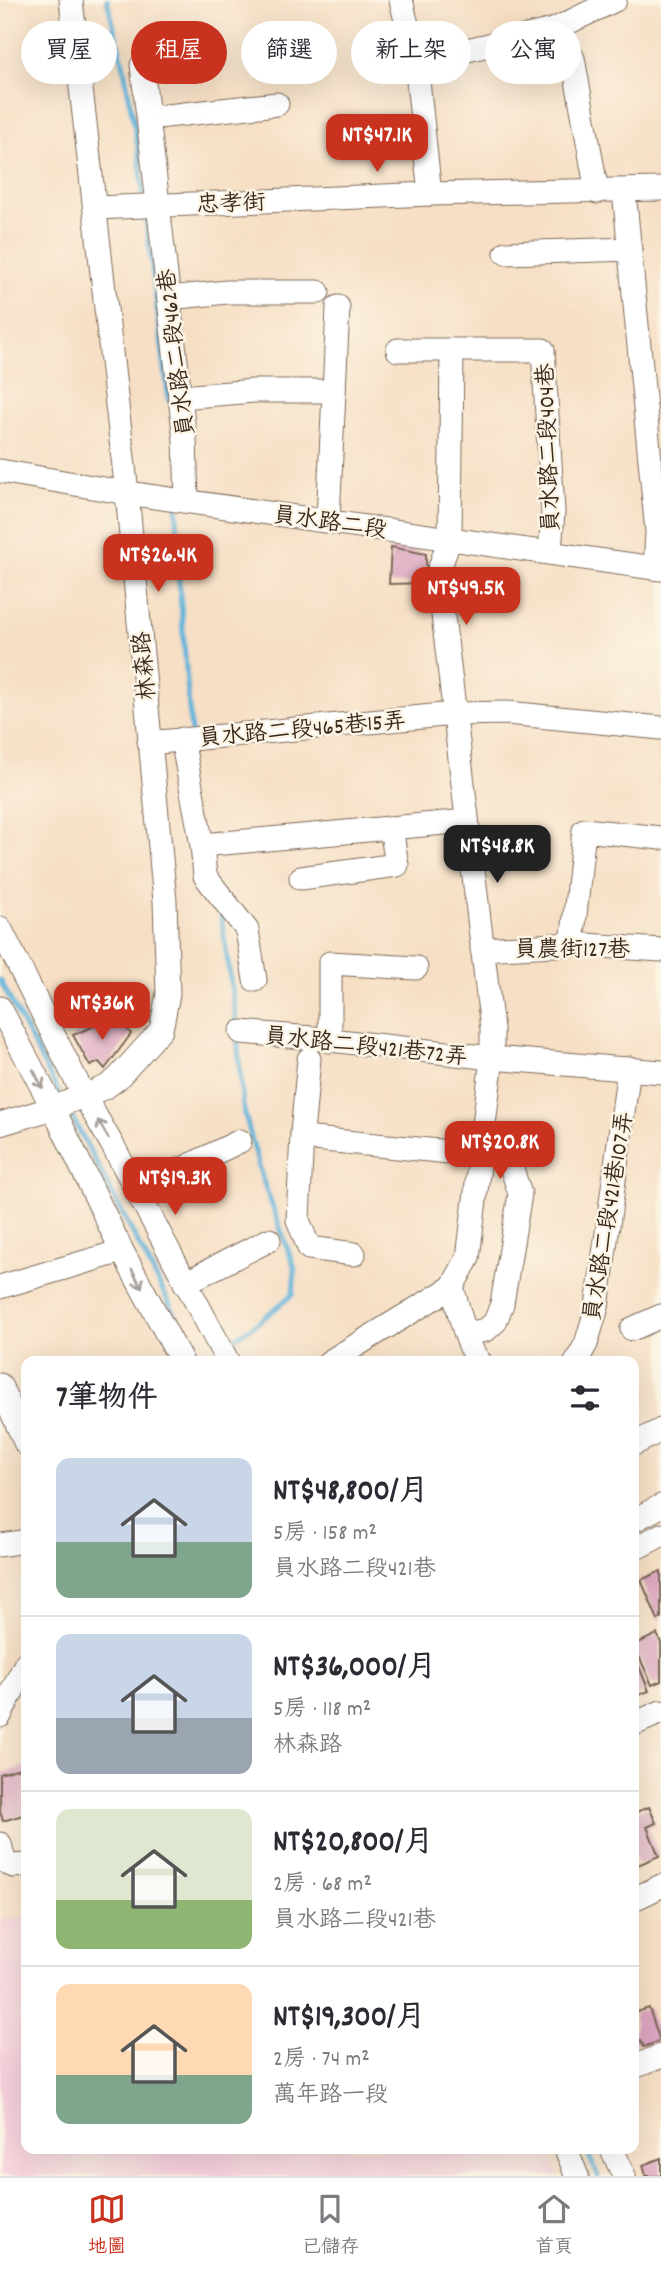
<!DOCTYPE html>
<html lang="zh-TW">
<meta charset="utf-8">
<style>
body{margin:0;font-family:Dekko,"LXGW WenKai TC",sans-serif;background:#f7f7f7;color:#2b2b33;height:100vh;display:flex;flex-direction:column;font-size:26px;white-space:nowrap}
*{box-sizing:border-box;margin:0}
p{font-size:23px;color:#7c7c81}
.icon{flex:none;width:38px;height:38px;fill:none;stroke:currentColor;stroke-width:2;stroke-linecap:round;stroke-linejoin:round}
.map{position:relative;flex:1;overflow:hidden}
.panel{position:absolute;left:21px;top:1356px;width:618px;height:798px;display:flex;flex-direction:column;background:#fff;border-radius:14px;box-shadow:0 7px 28px #0002}
.panel>*{flex:none}
.top-card{position:absolute;left:21px;top:21px;width:620px;height:63px;display:flex;gap:14px}
.price{position:absolute;translate:-50% -60px;padding:0 16px;border-radius:14px;background:#c8321e;color:#fff;font-size:23px;line-height:46px;filter:drop-shadow(0 2px 4px #0008)}
.price::after{content:'';position:absolute;left:50%;top:42px;width:21px;height:16px;margin-left:-10px;background:inherit;clip-path:polygon(0 0,100% 0,50% 100%)}
.price.current{background:#222;color:#fff}
ul{padding:0;list-style:none}
li{display:flex;align-items:center;gap:21px;height:175px;padding:0 35px}
li+li{border-top:2px solid #e1e1e2}
li span{display:grid;place-items:center;flex:none;width:196px;height:140px;border-radius:14px;color:#555}
li>.icon{margin-inline-start:auto}
span .icon{width:84px;height:84px;fill:#fffc;stroke-width:1}
li b{font-size:30px}
h2{display:flex;justify-content:space-between;align-items:center;height:84px;padding:0 35px;font-size:30px}
.tag{padding:0 24px;border-radius:32px;background:#fff;box-shadow:0 7px 28px #0002;font-size:24px;line-height:63px}
.tag.current{background:#c8321e;color:#fff}
.menu{display:flex;justify-content:space-around;align-items:center;height:98px;border-top:2px solid #e1e1e2;background:#fff;font-size:19px;color:#7c7c81}
.menu a{display:grid;justify-items:center;gap:4px}
.menu .current{color:#c8321e}
.map>svg:first-child{display:block}
.built{fill:#f5cfdb}
.lines{fill:none;stroke-linecap:round;stroke-linejoin:round}
.stream{stroke:#5db2da;stroke-width:5}
.building{fill:#dca5c0}
.minor-casing{stroke:#7c6958;stroke-width:25}
.minor{stroke:#fff;stroke-width:23}
.oneway{stroke:#a79f9a}
.labels{text-anchor:middle;stroke-width:5;stroke-linejoin:round;paint-order:stroke}
.street-label{font-size:23px;fill:#3b2a1e;stroke:#fcf5e5}
</style>
<div class="map">
<svg width="661" height="2176" viewBox="0 0 661 2176">
<rect width="100%" height="100%" fill="#fcf5e5"/>
<filter id="ink" filterUnits="userSpaceOnUse"><feTurbulence type="fractalNoise" baseFrequency=".0143" numOctaves="2"/><feDisplacementMap in="SourceGraphic" scale="14" xChannelSelector="R" yChannelSelector="G"/><feConvolveMatrix kernelMatrix="1 2 1 2 8 2 1 2 1" color-interpolation-filters="sRGB"/></filter>
<filter id="wash" filterUnits="userSpaceOnUse"><feTurbulence type="fractalNoise" baseFrequency=".00686" numOctaves="4" result="noise"/><feDisplacementMap in="SourceGraphic" scale="28" xChannelSelector="R" yChannelSelector="G"/><feGaussianBlur stdDeviation="1.57" result="paint"/><feColorMatrix in="noise" values="0 0 0 0 0 0 0 0 0 0 0 0 0 0 0 0 0 1.4 0 .05"/><feComposite in="paint" operator="in"/></filter>
<g filter="url(#wash)">
<rect width="100%" height="100%" fill="#f6dfc4"/>
<polygon class="built" points="26,1917 26,2149 547,2149 559,2176 0,2176 0,1919"/>
<g class="lines">
<g class="stream">
<polyline points="107,0 123,63 139,152 144,200"/>
<polyline points="145,213 169,401"/>
<polyline points="177,505 178,567 191,733"/>
<polyline points="220,908 237,1026"/>
<polyline points="0,980 62,1099"/>
<polyline points="67,1107 200,1362"/>
<polyline points="226,1344 260,1321 293,1294 295,1269 262,1178 243,1107 237,1036"/>
<polyline points="200,1361 215,1352"/>
<polyline points="586,2149 598,2176"/>
</g>
</g>
<g id="blocks">
<g class="building">
<polygon points="391,547 426,554 426,583 389,584"/>
<polygon points="121,1021 131,1034 105,1069 99,1062 90,1066 73,1035 99,1024"/>
<polygon points="661,1571 661,1618 658,1620 641,1580"/>
<polygon points="657,1634 661,1643 661,1681 652,1685 634,1645"/>
<polygon points="634,1654 649,1691 634,1697"/>
<polygon points="26,1766 26,1814 3,1821 0,1811 0,1774"/>
<polygon points="649,1807 656,1823 647,1827 659,1856 638,1865 634,1856 634,1813"/>
<polygon points="649,2008 660,2041 644,2047 641,2041 634,2044 634,2013"/>
<polygon points="661,2158 661,2176 646,2176 643,2165"/>
</g>
</g>
</g>
<g filter="url(#ink)">
<use href="#blocks" fill-opacity="0" stroke="#7c6958" stroke-width="2"/>
<g class="lines">
<g class="minor-casing">
<g id="minor">
<polyline points="401,0 416,62 430,194"/>
<polyline points="553,30 573,58 597,192"/>
<polyline points="416,62 553,30 615,0"/>
<polyline points="142,65 185,440 187,501"/>
<polyline points="148,118 277,104"/>
<polyline points="624,191 657,532 655,568"/>
<polyline points="95,208 430,194 661,189"/>
<polyline points="506,253 630,249"/>
<polyline points="169,298 227,292 318,292"/>
<polyline points="452,350 543,350 553,511 550,552"/>
<polyline points="180,397 254,391 334,391"/>
<polyline points="0,471 127,493 661,569"/>
<polyline points="328,520 338,307"/>
<polyline points="182,739 202,845 205,876 247,930 255,980"/>
<polyline points="149,743 454,714 507,713 661,728"/>
<polyline points="202,845 467,821"/>
<polyline points="301,878 397,865 391,828"/>
<polyline points="0,928 83,1094 113,1146 228,1362"/>
<polyline points="572,944 584,830 661,838"/>
<polyline points="482,949 572,944 661,950"/>
<polyline points="0,1008 53,1108 122,1251 182,1362"/>
<polyline points="241,1032 312,1038 492,1058 661,1072"/>
<polyline points="330,1041 330,963 416,968"/>
<polyline points="309,1059 302,1133 298,1220 309,1248 354,1254"/>
<polyline points="0,1124 53,1108 106,1087 117,1079 161,1030 168,994 165,901 127,493 71,0"/>
<polyline points="303,1138 481,1155 487,1149 494,1148 507,1154 520,1194 502,1304 495,1322 486,1330 466,1334"/>
<polyline points="137,1191 240,1141"/>
<polyline points="185,1283 269,1240"/>
<polyline points="0,1287 122,1251"/>
<path d="M452 1287C458 1306 467 1350 480 1362"/>
<polyline points="632,1329 661,1316"/>
<polyline points="329,1362 452,1287 468,1258 492,1058 492,1029 438,573 450,538 452,350 398,350"/>
<polyline points="576,1362 586,1344 597,1307 629,1068"/>
<polyline points="0,1385 26,1444"/>
<polyline points="634,1444 661,1430"/>
<polyline points="634,1520 661,1506"/>
<polyline points="0,1545 26,1541"/>
<polyline points="634,1549 661,1535"/>
<polyline points="0,1716 26,1663"/>
<polyline points="634,1724 661,1712"/>
<polyline points="0,1844 4,1861 13,1866 26,1865"/>
<polyline points="634,1899 661,1886"/>
<polyline points="634,2067 661,2056"/>
<polyline points="566,2149 577,2176"/>
<polyline points="612,2149 624,2176"/>
</g>
</g>
<use href="#minor" class="minor"/>
</g>
<defs><path id="oneway-shaft" d="M-6 0H5M1.5-3L5.5 0L1.5 3" fill="none" stroke-width="1.6" stroke-linecap="round" stroke-linejoin="round" transform="scale(1.75)"/></defs>
<g class="oneway">
<use href="#oneway-shaft" transform="translate(38 1079) rotate(63)"/>
<use href="#oneway-shaft" transform="translate(103 1129) rotate(-120)"/>
<use href="#oneway-shaft" transform="translate(137 1279) rotate(62)"/>
</g>
</g>
<g class="labels">
<g class="street-label">
<text transform="translate(231 202) rotate(-2)" y="8">忠孝街</text>
<text transform="translate(175 353) rotate(-97)" y="8">員水路二段462巷</text>
<text transform="translate(547 448) rotate(-92)" y="8">員水路二段404巷</text>
<text transform="translate(330 521) rotate(8)" y="8">員水路二段</text>
<text transform="translate(143 666) rotate(-95)" y="8">林森路</text>
<text transform="translate(302 728) rotate(-5)" y="8">員水路二段465巷15弄</text>
<text x="572" y="956">員農街127巷</text>
<text transform="translate(366 1045) rotate(6)" y="8">員水路二段421巷72弄</text>
<text transform="translate(607 1216) rotate(-81)" y="8">員水路二段421巷107弄</text>
</g>
</g>
</svg>
<b class="price" style="left:377px;top:174px">NT$47.1K</b>
<b class="price" style="left:158px;top:594px">NT$26.4K</b>
<b class="price" style="left:466px;top:627px">NT$49.5K</b>
<b class="price current" style="left:497px;top:885px">NT$48.8K</b>
<b class="price" style="left:102px;top:1042px">NT$36K</b>
<b class="price" style="left:500px;top:1181px">NT$20.8K</b>
<b class="price" style="left:175px;top:1217px">NT$19.3K</b>
<div class="top-card">
<a class="tag">買屋</a>
<a class="tag current">租屋</a>
<a class="tag">篩選</a>
<a class="tag">新上架</a>
<a class="tag">公寓</a>
</div>
<section class="panel">
<h2>7筆物件<svg class="icon" aria-label="filters" viewBox="0 0 24 24"><path d="M4 7h16M4 17h16"/><circle cx="9" cy="7" r="2"/><circle cx="15" cy="17" r="2"/></svg></h2>
<ul>
<li><span style="background:linear-gradient(#c9d6e8 60%,#7fa58c 0)"><svg class="icon" aria-label="home" viewBox="0 0 24 24"><path d="M3 11l9-7 9 7M6 9v11h12V9"/></svg></span><div><b>NT$48,800/月</b><p>5房 · 158 m²</p><p>員水路二段421巷</p></div></li>
<li><span style="background:linear-gradient(#c9d6e8 60%,#9aa5b1 0)"><svg class="icon" aria-label="home" viewBox="0 0 24 24"><path d="M3 11l9-7 9 7M6 9v11h12V9"/></svg></span><div><b>NT$36,000/月</b><p>5房 · 118 m²</p><p>林森路</p></div></li>
<li><span style="background:linear-gradient(#dfe7d0 65%,#8fb573 0)"><svg class="icon" aria-label="home" viewBox="0 0 24 24"><path d="M3 11l9-7 9 7M6 9v11h12V9"/></svg></span><div><b>NT$20,800/月</b><p>2房 · 68 m²</p><p>員水路二段421巷</p></div></li>
<li><span style="background:linear-gradient(#ffd9b3 65%,#7fa58c 0)"><svg class="icon" aria-label="home" viewBox="0 0 24 24"><path d="M3 11l9-7 9 7M6 9v11h12V9"/></svg></span><div><b>NT$19,300/月</b><p>2房 · 74 m²</p><p>萬年路一段</p></div></li>
</ul>
</section>
</div>
<nav class="menu">
<a class="current"><svg class="icon" aria-label="map" viewBox="0 0 24 24"><path d="M3 6l6-2 6 2 6-2v14l-6 2-6-2-6 2zM9 4v14M15 6v14"/></svg>地圖</a>
<a><svg class="icon" aria-label="saved" viewBox="0 0 24 24"><path d="M7 4h10v16l-5-4-5 4z"/></svg>已儲存</a>
<a><svg class="icon" aria-label="home" viewBox="0 0 24 24"><path d="M3 11l9-7 9 7M6 9v11h12V9"/></svg>首頁</a>
</nav>
